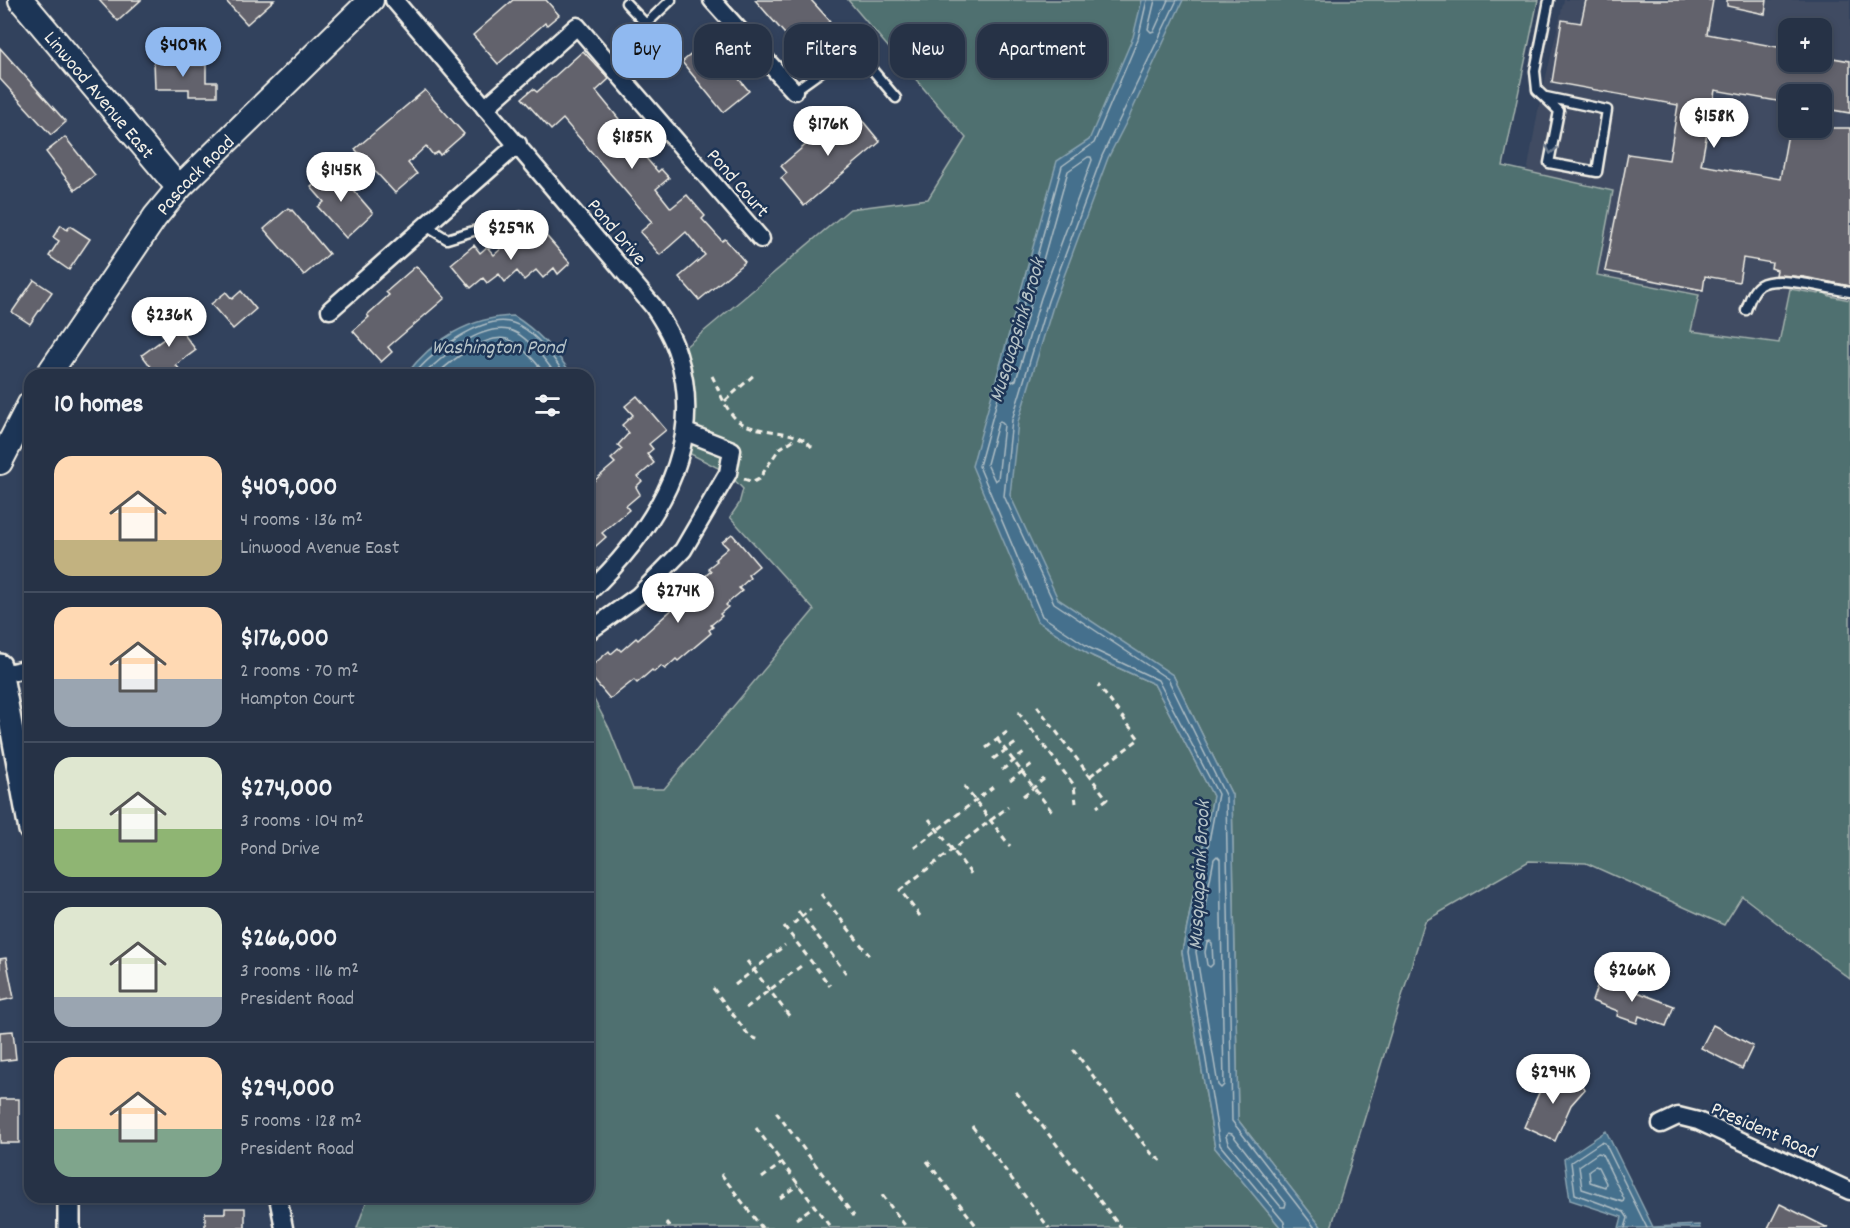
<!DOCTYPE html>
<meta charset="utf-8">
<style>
body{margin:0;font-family:Dekko,sans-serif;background:#2e3a4d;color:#f1f3f6;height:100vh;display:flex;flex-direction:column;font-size:22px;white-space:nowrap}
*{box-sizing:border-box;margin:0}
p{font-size:20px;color:#a4aab3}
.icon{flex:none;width:33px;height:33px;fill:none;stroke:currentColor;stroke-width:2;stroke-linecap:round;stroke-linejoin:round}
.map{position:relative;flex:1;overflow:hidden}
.side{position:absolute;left:24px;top:369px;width:570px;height:834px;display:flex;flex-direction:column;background:#263246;border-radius:18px;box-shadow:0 3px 9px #0003,0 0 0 2px #424d5f}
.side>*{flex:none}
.banner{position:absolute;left:612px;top:24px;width:570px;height:54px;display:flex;gap:12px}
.controls{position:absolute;left:1778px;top:18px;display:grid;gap:12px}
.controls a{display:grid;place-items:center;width:54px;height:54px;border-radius:12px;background:#263246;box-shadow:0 3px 9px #0003,0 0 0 2px #424d5f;font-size:30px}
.price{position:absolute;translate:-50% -51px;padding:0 14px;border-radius:21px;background:#fff;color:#222;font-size:20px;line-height:39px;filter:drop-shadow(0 2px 3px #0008)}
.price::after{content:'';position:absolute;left:50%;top:36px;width:18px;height:14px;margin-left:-9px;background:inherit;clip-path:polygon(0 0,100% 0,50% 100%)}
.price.active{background:#90b9f0;color:#111}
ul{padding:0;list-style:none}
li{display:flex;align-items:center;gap:18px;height:150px;padding:0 30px}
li+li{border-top:2px solid #424d5f}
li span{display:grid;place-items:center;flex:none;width:168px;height:120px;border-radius:18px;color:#555}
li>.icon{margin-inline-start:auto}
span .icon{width:72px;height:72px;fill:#fffc;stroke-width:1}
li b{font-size:26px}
h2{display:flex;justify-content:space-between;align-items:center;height:72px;padding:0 30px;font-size:26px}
.chip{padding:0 21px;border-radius:18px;background:#263246;box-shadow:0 3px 9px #0003,0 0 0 2px #424d5f;font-size:21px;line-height:54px}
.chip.active{background:#90b9f0;color:#111}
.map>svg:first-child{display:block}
.built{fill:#404c62;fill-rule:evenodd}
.green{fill:#4f7070;stroke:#a2b0ac;stroke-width:1.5}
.water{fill:#45708d;stroke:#8ba4b1;stroke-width:1.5}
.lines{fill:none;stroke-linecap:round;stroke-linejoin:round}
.shore{stroke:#aebdc4;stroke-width:1.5}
.building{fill:#62626c;stroke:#f4f1e8;stroke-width:1.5}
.service-casing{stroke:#f4f1e8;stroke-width:13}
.minor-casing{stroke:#f4f1e8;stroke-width:21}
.tertiary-casing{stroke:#f4f1e8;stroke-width:26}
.secondary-casing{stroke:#f4f1e8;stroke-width:28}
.path{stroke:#f4f1e8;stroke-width:3;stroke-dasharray:6 4.5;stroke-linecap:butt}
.service{stroke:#1d3557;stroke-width:8}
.minor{stroke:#1d3557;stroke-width:16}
.tertiary{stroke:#1d3557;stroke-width:21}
.secondary{stroke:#1d3557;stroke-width:24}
.oneway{stroke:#68778a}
.labels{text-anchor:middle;stroke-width:5;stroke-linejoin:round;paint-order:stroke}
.street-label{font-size:20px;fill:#f4f1e8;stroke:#1d3557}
.water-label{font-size:21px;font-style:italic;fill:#b7c4c8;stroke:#1d3557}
</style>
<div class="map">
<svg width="1850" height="1228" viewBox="0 0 1850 1228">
<rect width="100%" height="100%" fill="#32425d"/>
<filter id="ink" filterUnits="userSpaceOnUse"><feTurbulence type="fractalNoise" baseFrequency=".0167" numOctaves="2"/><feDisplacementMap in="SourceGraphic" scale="12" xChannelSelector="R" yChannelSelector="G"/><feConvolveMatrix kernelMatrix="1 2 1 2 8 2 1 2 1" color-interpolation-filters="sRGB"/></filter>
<g filter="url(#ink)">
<path class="built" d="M1564 0H1850V300L1791 289 1780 343 1691 331 1698 295 1597 275 1527 173 1538 111ZM1788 28H1821V62H1788ZM1788 94H1821V128H1788Z"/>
<polygon class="green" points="848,0 1538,0 1503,166 1613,191 1597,275 1699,295 1691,331 1779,343 1790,289 1819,294 1821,291 1830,296 1850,300 1850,979 1742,896 1724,925 1586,863 1529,861 1425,921 1331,1228 1322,1228 1238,1120 1232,795 1173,675 1092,656 1154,684 1213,796 1182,952 1215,1148 1281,1228 357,1228 368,1197 588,1197 588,688 609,728 633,789 664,789 814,610 730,517 739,504 743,489 728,473 683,450 678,353 850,209 928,199 966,138"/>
<g class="water">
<polygon points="1142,0 1183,0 1130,115 1108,158 1054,303 1018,422 1010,495 1058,599 1173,675 1232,795 1238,1120 1322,1228 1281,1228 1215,1148 1182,952 1213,796 1154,684 1088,654 1037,621 972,466 1057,161 1089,140 1133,37"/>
<path d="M514 316C539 332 556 351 572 375H406C432 340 470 317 514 316Z"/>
<polygon points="1606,1131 1653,1227 1699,1225 1700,1228 1619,1228 1622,1217 1570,1200 1564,1159"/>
</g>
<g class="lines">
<g class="shore">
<polyline points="1147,0 1138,39 1094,143 1062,166 979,466 1042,616 1090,648 1158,680 1218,794 1188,952 1220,1145 1284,1222 1285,1228"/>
<polyline points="1155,0 1148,29 1151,32 1154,31 1168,0"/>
<polyline points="1177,0 1102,156 1048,301 1012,420 1004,496 1054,603 1168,679 1226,797 1232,1121 1315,1228"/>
<polygon points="1088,157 1091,157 1092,160 1041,298 1016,380 1012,382 1010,378 1068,171"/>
<path d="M414 375C430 353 484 313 513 323 533 329 554 358 565 375"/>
<path d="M423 375C443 356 479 324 509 330 525 333 547 362 556 375"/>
<path d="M436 375C451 361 486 333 507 339 519 342 539 365 545 375"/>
<polygon points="1000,421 1004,425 998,479 995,481 987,464 998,423"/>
<polygon points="1217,856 1220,859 1224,1085 1221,1088 1218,1085 1196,952 1214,859"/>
<polygon points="1210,941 1212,943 1213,964 1210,967 1207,965 1205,952 1207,942"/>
<polygon points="1228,1133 1232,1134 1286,1203 1285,1207 1281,1207 1228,1143 1226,1136"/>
<polygon points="1598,1153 1602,1154 1624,1199 1623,1202 1582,1189 1579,1166"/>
<polygon points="1595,1166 1598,1167 1606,1183 1605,1187 1590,1182 1589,1170"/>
<polyline points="1625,1228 1628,1218 1624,1212 1575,1194 1571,1162 1601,1142 1605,1143 1647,1228"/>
</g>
</g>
<g class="building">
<polygon points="99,0 141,0 118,21"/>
<polygon points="225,0 274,0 247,24"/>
<polygon points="513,0 546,0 559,15 547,25 545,23 498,64 473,35"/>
<polygon points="755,0 811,0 830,21 804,44 798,37 792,42"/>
<polygon points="1586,0 1713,0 1707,34 1788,49 1788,62 1821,62 1821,56 1850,61 1850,113 1821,108 1821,94 1788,94 1788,103 1715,90 1701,165 1780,179 1789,128 1850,128 1850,286 1804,277 1776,275 1777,270 1771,268 1772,263 1743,258 1739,282 1705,276 1703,290 1605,271 1628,154 1669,160 1678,105 1552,82 1562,20 1581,23"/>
<polygon points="1727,0 1767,0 1765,14 1727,6"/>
<polygon points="707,41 749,91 723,112 682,62"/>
<polygon points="0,48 66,122 51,135 0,79"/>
<polygon points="583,51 609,79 596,91 619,119 615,122 658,172 661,169 669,178 656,189 671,208 687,195 705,216 702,219 722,241 725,239 745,262 699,300 679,277 705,255 686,232 660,255 640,232 652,222 563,119 551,130 522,98 533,89 537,92"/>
<polygon points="178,59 180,65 206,65 206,82 217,82 217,96 189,96 189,89 155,89 154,60"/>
<polygon points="425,90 464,134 440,155 438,152 433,155 426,146 408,163 417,174 395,193 355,149"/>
<polygon points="845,111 852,119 857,114 880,142 804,206 781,178 787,173 781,166"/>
<polygon points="65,137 95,175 75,190 46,152"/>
<polygon points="334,168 373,213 346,238 318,207 324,202 311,187"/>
<polygon points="288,208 291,211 292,210 329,254 304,275 264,229"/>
<polygon points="61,225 67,230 70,226 90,239 69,270 49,256 59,241 53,237"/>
<polygon points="542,231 570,263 558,274 554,268 543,278 536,270 524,280 517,271 505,282 499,274 487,283 483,278 471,288 451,264 474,245 480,253 487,247 494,255 510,241 517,249 524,243 526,245"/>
<polygon points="416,266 445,298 388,347 392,352 381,362 353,331 369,317 367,315 389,295 386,292"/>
<polygon points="34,280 52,292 30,324 12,312"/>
<polygon points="241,291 256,309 233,329 211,304 226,292 232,299"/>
<polygon points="168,313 196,350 176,365 179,369 172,375 157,375 142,355 165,338 154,323"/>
<polygon points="637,396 666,430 649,444 653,449 647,454 654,463 638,477 642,481 636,487 640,494 626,506 629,510 602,533 606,537 588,553 588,486 615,463 611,459 622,449 618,445 629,433 622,425 633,415 625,406"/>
<polygon points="732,534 759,566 748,575 750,578 739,588 742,591 730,601 726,605 728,607 720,614 722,616 711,625 713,627 709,630 711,633 678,661 676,659 665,669 661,666 654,672 652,670 637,683 634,680 610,699 588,673 588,669 609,651 611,654 618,648 621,651 636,638 638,640 697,587 695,585 711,571 708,568 717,561 715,559 728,548 722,542"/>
<polygon points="6,958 14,998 0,1001 0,959"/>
<polygon points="1600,978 1674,1006 1666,1026 1639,1016 1637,1023 1617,1016 1618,1011 1592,1001"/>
<polygon points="1713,1025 1753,1046 1742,1069 1701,1048"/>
<polygon points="13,1031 16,1059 0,1061 0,1032"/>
<polygon points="1559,1067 1585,1089 1571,1105 1555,1141 1524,1127 1542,1086"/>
<rect x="0" y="1099" width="19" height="44"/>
<polygon points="1780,1204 1828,1228 1768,1228"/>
<polygon points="225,1208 245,1208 245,1228 205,1228 205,1213 225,1213"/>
</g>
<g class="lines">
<g class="service-casing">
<g id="service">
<polyline points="626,3 646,24 671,0"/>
<polyline points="646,24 665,46"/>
<polyline points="794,91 854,48 896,98"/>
<polyline points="1546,97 1607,110 1597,172 1549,163 1559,111 1537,90 1535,71 1549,0"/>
<polyline points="426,226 447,239 523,216"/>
<path d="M1746 310C1749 302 1752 290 1760 285 1777 274 1829 289 1850 292"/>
</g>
</g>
<g class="minor-casing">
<g id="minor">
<path d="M394 0 653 306C663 321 673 337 678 355 707 448 654 530 588 593"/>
<polyline points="712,0 794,91"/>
<polyline points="485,108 577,26 761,239"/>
<polyline points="330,310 518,144"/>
<polyline points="588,632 638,596 683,550 728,473 732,450 686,432"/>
<polyline points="2,674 30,668"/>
<polyline points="1661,1124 1678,1116 1698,1121 1850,1191"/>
<polyline points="278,1197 284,1228"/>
</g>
</g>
<g class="tertiary-casing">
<g id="tertiary">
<polyline points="0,665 30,830"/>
<polyline points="69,1228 69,1197"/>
</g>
</g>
<g class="secondary-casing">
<g id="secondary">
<path id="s1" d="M21 0 179 188"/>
<path id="s2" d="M48 375 155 217 179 188 371 0"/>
<polyline points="0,462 30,404"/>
</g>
</g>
<g class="path">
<path d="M712 376C719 389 725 410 737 420 758 437 798 425 814 450"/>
<polyline points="725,401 755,374"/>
<polyline points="744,479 753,482 759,479 779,449 796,438"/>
<polyline points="1037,706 1107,799 1097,807"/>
<polyline points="1018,712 1074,785 1076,803"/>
<polyline points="997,739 1053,813"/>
<polyline points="986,748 1007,732"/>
<polyline points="993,759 1016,743"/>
<polyline points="1002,770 1024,753"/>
<polyline points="1090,776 1139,739 1098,685"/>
<polyline points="1010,781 1032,764"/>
<polyline points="964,786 1010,846"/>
<polyline points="1023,796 1044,779"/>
<polyline points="929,819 972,875"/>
<polyline points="914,848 993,787"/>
<polyline points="821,894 869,955"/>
<polyline points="798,911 846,973"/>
<polyline points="920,916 900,890 1008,807"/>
<polyline points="793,924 811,909"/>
<polyline points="784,926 830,986"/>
<polyline points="747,961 790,1017"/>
<polyline points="735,985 785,945"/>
<polyline points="713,988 750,1037 760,1040"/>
<polyline points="746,1008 801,966"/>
<polyline points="1073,1049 1143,1143 1152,1154 1164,1163"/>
<polyline points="1016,1092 1121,1228"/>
<polyline points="776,1112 854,1216"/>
<polyline points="972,1126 1049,1228"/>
<polyline points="756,1128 831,1228"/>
<polyline points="927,1161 978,1228"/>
<polyline points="721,1174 762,1228"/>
<polyline points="762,1178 782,1163"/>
<polyline points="882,1195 907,1228"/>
<polyline points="780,1198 798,1185"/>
<polyline points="796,1219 814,1206"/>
<polyline points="666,1222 671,1228"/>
</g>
<use href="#service" class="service"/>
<use href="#minor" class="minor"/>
<use href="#tertiary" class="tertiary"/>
<use href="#secondary" class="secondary"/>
</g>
<defs><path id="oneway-chevron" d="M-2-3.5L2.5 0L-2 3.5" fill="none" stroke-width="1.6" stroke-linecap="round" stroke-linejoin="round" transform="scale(1.5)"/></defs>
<use class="oneway" href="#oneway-chevron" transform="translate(1551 150) rotate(101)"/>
</g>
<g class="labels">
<g class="street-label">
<text dy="7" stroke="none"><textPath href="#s1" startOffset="123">Linwood Avenue East</textPath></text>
<text dy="7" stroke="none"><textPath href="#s2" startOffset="249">Pascack Road</textPath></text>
<text transform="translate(739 182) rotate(49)" y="7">Pond Court</text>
<text transform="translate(618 231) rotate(50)" y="7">Pond Drive</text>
<text transform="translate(1765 1129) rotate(24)" y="7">President Road</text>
</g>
<g class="water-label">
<text transform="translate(1016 330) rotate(-73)" y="7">Musquapsink Brook</text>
<text x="498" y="353">Washington Pond</text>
<text transform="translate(1198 875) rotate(-87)" y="7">Musquapsink Brook</text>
</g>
</g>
</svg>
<div class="controls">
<a>+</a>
<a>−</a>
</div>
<b class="price active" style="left:183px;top:78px">$409K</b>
<b class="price" style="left:1714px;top:149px">$158K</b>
<b class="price" style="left:828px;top:157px">$176K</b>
<b class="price" style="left:632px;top:170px">$185K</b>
<b class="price" style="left:341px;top:203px">$145K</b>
<b class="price" style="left:511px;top:261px">$259K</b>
<b class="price" style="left:169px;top:348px">$236K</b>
<b class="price" style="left:678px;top:624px">$274K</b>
<b class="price" style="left:1632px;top:1003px">$266K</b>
<b class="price" style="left:1553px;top:1105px">$294K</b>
<div class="banner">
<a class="chip active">Buy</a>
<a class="chip">Rent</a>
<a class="chip">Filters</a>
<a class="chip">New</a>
<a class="chip">Apartment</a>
</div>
<section class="side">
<h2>10 homes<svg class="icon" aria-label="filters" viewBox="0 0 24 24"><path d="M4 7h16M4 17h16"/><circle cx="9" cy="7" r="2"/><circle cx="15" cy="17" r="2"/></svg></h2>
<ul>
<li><span style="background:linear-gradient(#ffd9b3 70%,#c2b280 0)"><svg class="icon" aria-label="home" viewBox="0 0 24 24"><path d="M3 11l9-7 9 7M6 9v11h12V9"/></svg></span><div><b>$409,000</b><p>4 rooms · 136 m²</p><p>Linwood Avenue East</p></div></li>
<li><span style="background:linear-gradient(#ffd9b3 60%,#9aa5b1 0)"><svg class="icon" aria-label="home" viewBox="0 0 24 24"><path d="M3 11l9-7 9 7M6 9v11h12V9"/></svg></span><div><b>$176,000</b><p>2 rooms · 70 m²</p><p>Hampton Court</p></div></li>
<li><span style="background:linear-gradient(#dfe7d0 60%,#8fb573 0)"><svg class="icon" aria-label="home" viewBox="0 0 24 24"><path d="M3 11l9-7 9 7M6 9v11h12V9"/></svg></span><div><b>$274,000</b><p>3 rooms · 104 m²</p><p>Pond Drive</p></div></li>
<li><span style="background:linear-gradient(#dfe7d0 75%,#9aa5b1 0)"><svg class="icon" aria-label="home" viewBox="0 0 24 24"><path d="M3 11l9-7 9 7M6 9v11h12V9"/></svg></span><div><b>$266,000</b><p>3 rooms · 116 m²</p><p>President Road</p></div></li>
<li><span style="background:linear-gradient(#ffd9b3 60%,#7fa58c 0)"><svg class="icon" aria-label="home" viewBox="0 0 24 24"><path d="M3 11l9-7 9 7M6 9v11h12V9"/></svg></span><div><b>$294,000</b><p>5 rooms · 128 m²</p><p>President Road</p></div></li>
</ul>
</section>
</div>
